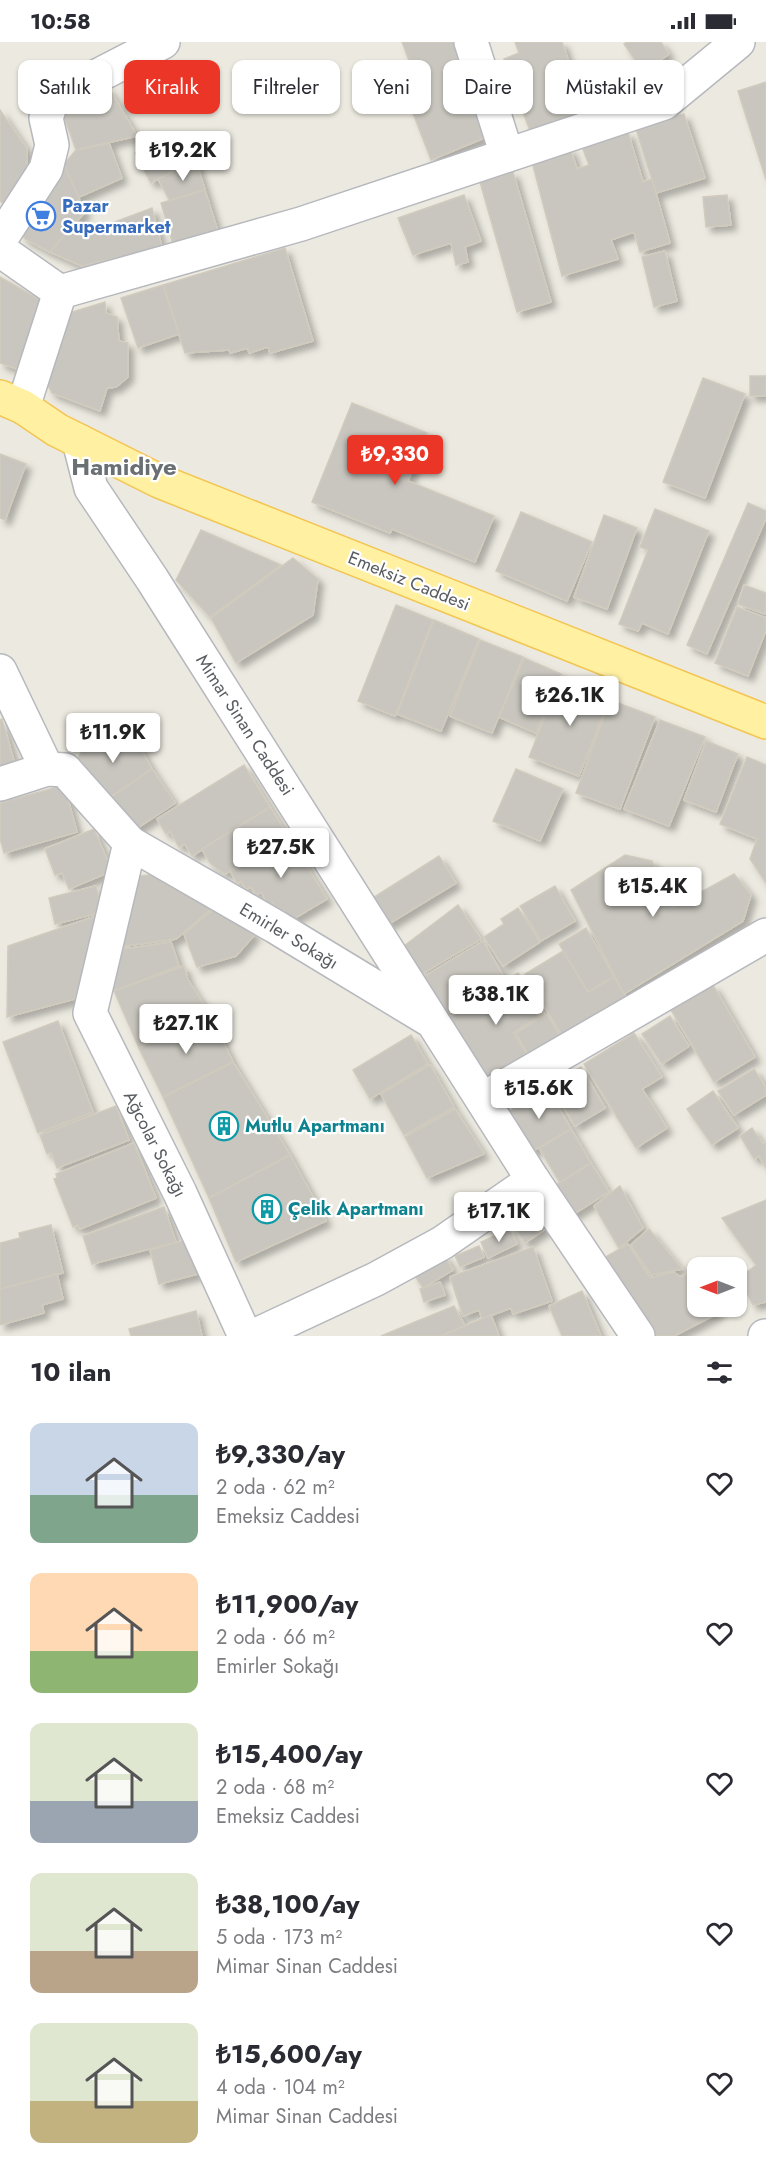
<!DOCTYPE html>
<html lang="tr">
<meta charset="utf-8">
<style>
body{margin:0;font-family:Jost,sans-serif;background:#f2f2f3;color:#2b2b33;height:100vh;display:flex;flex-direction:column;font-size:22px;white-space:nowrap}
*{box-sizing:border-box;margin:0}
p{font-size:20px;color:#7c7c81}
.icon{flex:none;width:33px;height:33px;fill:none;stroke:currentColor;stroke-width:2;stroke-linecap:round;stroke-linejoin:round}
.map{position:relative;height:1294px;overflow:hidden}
.sheet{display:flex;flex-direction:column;background:#fff;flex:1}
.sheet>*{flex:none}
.guide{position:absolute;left:18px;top:18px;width:730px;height:54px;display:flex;gap:12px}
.needle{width:39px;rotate:270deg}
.buttons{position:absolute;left:687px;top:1215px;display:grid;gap:12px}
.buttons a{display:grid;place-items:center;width:60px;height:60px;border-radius:12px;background:#fff;box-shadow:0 2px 4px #0004;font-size:30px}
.price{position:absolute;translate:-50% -51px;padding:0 14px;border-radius:6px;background:#fff;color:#222;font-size:20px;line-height:39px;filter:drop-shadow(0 2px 3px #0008)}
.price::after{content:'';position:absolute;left:50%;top:36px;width:18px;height:14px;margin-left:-9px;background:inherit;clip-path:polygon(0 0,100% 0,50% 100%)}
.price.selected{background:#eb3627;color:#fff}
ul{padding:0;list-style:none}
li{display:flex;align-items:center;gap:18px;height:150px;padding:0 30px}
li span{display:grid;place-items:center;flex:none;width:168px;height:120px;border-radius:12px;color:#555}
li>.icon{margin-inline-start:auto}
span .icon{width:72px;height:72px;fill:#fffc;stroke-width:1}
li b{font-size:26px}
h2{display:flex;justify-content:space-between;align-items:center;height:72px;padding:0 30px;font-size:26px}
.pill{padding:0 21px;border-radius:12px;background:#fff;box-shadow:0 2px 4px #0004;font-size:21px;line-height:54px}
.pill.selected{background:#eb3627;color:#fff}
.status{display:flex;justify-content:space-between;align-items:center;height:42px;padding:0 30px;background:#fff;direction:ltr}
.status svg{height:16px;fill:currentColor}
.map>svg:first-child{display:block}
.building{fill:#c9c6bf;stroke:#d1cbbe;stroke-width:1.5;filter:url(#shadow)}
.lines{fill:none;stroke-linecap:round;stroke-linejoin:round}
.minor-casing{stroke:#b6b8bd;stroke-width:36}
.major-casing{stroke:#f3c552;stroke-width:36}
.minor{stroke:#fff;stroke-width:33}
.major{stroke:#fff0a2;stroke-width:33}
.labels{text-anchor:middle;stroke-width:4.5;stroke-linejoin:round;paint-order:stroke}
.shop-label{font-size:18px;font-weight:bold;fill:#366cbe;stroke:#fff;text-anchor:start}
.street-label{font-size:18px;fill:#595d61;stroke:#fff}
.culture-label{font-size:18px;font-weight:bold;fill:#0d838f;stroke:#fff;text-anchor:start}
.district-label{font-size:24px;font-weight:bold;fill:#6a6f73;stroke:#fff}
</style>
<div class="status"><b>10:58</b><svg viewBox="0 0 49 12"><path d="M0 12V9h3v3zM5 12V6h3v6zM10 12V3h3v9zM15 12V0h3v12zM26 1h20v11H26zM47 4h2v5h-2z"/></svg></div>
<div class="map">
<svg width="766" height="1294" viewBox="0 0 766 1294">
<defs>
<filter id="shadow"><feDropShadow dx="5.5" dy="5.5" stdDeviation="3" flood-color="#0004"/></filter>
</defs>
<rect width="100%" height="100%" fill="#eceae0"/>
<g class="building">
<polygon points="402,0 460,0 494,92 431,118 406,53 420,48"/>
<polygon points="515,0 562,0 586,68 530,89 504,17 519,11"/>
<polygon points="627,0 661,0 669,12 643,30 624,2"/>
<polygon points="766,40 766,138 738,49"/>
<polygon points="109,46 137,94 76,108 62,69"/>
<polygon points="0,68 27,107 27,131 4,162 0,159"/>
<polygon points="684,72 705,136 656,151 636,87"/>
<polygon points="628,90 643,140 652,137 670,201 640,210 634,190 611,198 618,217 562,234 532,120 570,106 577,127 589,123 582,105"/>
<polygon points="170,92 186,122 151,141 135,111"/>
<polygon points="109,101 122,136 77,156 64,122 76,108"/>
<polygon points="196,119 205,148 170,159 158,137"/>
<polygon points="64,122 85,170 50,210 25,197 20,190"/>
<polygon points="513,130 551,260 517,270 480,140"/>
<polygon points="205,148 219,193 174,206 161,161"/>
<polygon points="464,153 481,199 465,205 468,220 456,223 451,201 413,213 398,176"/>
<polygon points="727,153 731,183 706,185 703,155"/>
<polygon points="152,166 162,205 82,224 50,210 76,179 96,187"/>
<polygon points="285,206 313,299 270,311 268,305 249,311 248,306 230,311 229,308 185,311 163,243"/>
<polygon points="665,209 677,259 654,265 642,215"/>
<polygon points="0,235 46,261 26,330 0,321"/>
<polygon points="163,243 179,292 138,306 121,256"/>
<polygon points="105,260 106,271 117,275 119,299 128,301 128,335 116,345 107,346 100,369 52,351 47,342 62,273"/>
<rect x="750" y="334" width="16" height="20"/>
<polygon points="703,336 745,352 705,456 663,440"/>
<polygon points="352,361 427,391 408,439 494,474 475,520 392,487 390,491 312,460"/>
<polygon points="0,412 26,422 5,478 0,476"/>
<polygon points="748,461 766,469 766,476 707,612 687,603"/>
<polygon points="655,467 709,489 668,592 642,581 638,589 619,582 648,508 640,505"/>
<polygon points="521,470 592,500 567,559 496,529"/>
<polygon points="604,473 637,486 607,567 574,555"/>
<polygon points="201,488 281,523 210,575 176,538"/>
<polygon points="293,516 318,537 313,573 236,621 211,576"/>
<polygon points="744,543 766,551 765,572 738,562"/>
<polygon points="396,563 433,578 395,674 358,659"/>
<polygon points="737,565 766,576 766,588 748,634 715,621"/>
<polygon points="434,578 479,597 441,689 397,672"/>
<polygon points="480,598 523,615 492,691 450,674"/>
<polygon points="524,616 561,632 536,691 499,675"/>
<polygon points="560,636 610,655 579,734 529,715"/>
<polygon points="610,658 655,675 620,767 576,751"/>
<polygon points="2,677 16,726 0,731 0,678"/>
<polygon points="660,678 705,695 669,784 624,767"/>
<polygon points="133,692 152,727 104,759 76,720 86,701"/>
<polygon points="706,699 738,712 716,770 684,758"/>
<polygon points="747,715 766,723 766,841 750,817 757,797 720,782"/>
<polygon points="244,723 270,765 192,814 185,802 179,805 170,789 166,792 157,777"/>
<polygon points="152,727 175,761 130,791 108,757"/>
<polygon points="516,727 563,747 540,799 493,779"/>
<polygon points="64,743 77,790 4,811 0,797 0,761"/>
<polygon points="270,765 288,794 225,832 210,821 202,807"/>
<polygon points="94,787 112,829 69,847 62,831 55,833 45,807"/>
<polygon points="288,794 327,857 290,879 284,868 279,872 273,861 269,864 261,850 256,853 251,845 246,847 241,839 237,841 230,829"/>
<polygon points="625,813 652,819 672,866 734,832 751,853 743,879 624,952 571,848"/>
<polygon points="439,814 456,841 387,883 371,857"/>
<polygon points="169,831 213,865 176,897 118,905 139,834"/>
<polygon points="96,844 103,870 55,882 49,856"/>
<polygon points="555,844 575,879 541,899 520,864"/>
<polygon points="458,863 481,897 422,932 404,904"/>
<polygon points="218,864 255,892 236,914 197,925 184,892"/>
<polygon points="518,866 540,900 503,924 484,895 504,882 501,877"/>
<polygon points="99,873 75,957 7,975 8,904"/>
<polygon points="586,886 614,935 588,950 559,902"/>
<polygon points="483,899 505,937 446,973 423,935"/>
<polygon points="171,900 179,924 114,949 118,908"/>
<polygon points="563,909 588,950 614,935 628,958 564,997 525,932"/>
<polygon points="184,924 188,938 209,971 139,1006 114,949"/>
<polygon points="518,931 544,971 513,991 528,1014 486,1040 446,977"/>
<polygon points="713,943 755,1015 714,1040 671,968"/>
<polygon points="209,971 233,1020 163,1055 139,1006"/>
<polygon points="547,972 560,995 529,1014 516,991"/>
<polygon points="670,974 689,1004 662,1022 642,992"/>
<polygon points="58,979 93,1070 38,1091 3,1000"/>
<polygon points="634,991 662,1035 642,1047 667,1086 636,1106 584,1022"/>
<polygon points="411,993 428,1022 370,1057 353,1028"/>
<polygon points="233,1020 290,1113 209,1156 163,1055"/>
<polygon points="430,1023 454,1065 404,1093 381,1052"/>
<polygon points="581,1025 605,1066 575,1084 557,1053 576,1041 570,1031"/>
<polygon points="754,1027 766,1046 766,1053 734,1073 718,1049"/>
<polygon points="547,1046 571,1087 531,1110 508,1070"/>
<polygon points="713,1049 738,1086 712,1103 687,1067"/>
<polygon points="116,1064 129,1098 57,1126 51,1110 47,1112 40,1093"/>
<polygon points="455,1067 484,1112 427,1136 405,1095"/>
<polygon points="752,1086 763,1102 766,1101 766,1126 759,1114 754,1117 740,1094"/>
<polygon points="571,1087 591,1121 560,1141 539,1106"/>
<polygon points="134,1101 156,1156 80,1187 78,1183 73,1185 54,1137 57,1136 56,1132"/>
<polygon points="290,1113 326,1179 236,1220 209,1156"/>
<polygon points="591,1121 609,1150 569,1175 551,1146"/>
<polygon points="620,1144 643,1186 619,1206 594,1164"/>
<polygon points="530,1153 550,1184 525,1201 505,1170"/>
<polygon points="766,1158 766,1260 753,1263 739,1236 756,1223 722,1176"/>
<polygon points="164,1165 176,1200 92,1222 83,1194"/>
<polygon points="51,1183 63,1231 0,1247 0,1201 20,1196 19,1191"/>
<polygon points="509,1187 517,1202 488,1216 481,1200"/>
<polygon points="649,1187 682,1227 651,1233 631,1203"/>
<polygon points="189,1197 198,1232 159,1242 150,1208"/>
<polygon points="628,1202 650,1236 674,1230 680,1235 694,1229 698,1234 698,1264 715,1264 719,1271 674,1294 654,1294 602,1217"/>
<polygon points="479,1204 484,1215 460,1225 455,1214"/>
<polygon points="533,1205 552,1259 513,1272 511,1266 482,1277 479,1268 463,1274 450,1235"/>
<polygon points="444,1213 453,1228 423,1246 413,1231"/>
<polygon points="57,1232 63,1257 42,1263 44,1271 0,1283 0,1247"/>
<polygon points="440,1240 445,1253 424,1260 420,1247"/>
<polygon points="582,1249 601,1294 562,1294 549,1264"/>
<polygon points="454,1264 465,1284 441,1294 381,1294"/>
<polygon points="196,1269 202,1294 131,1294 129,1287"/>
<polygon points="491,1273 499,1294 441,1294 465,1284"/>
</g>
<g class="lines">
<g class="minor-casing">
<g id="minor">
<polyline points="471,0 507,113"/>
<polyline points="0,198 46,127 52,103 46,76 51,61 74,46 163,0"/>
<polyline points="0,208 60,250"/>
<polyline points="23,365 60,250 301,182 664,61 738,0"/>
<polyline points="79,399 91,446 152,537 533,1138 638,1294"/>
<polyline points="0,629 47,727"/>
<polyline points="0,742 47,727 65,728 130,801 276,885 428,977"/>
<polyline points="130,801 90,971 180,1151 245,1294"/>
<polyline points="483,1057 766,893"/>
<polyline points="254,1294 376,1237 442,1201 533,1138"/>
<polyline points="765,1294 766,1294"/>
</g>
</g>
<g class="major-casing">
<polyline id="major" points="0,355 23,365 57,388 159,439 766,680"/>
</g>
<use href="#minor" class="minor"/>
<use href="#major" class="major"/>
</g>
<defs>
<g id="supermarket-ring" transform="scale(1.5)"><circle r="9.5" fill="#fff" stroke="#3f7fe0" stroke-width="1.5"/><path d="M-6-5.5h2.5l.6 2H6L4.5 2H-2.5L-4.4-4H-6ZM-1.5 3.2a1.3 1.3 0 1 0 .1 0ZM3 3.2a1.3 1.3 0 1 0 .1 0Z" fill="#3f7fe0"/></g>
<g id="building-ring" transform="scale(1.5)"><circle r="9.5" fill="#fff" stroke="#0f9aa8" stroke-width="1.5"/><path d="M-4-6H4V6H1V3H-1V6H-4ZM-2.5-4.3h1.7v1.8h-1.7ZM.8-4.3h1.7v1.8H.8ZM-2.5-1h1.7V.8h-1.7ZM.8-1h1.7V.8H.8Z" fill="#0f9aa8"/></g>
</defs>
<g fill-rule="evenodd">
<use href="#supermarket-ring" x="41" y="174"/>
<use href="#building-ring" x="224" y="1084"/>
<use href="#building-ring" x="267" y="1167"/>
</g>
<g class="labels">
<g class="shop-label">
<text x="62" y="170">Pazar<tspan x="62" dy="21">Supermarket</tspan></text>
</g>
<g class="street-label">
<text transform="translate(409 539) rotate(22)" y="6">Emeksiz Caddesi</text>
<text transform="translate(245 683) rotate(57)" y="6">Mimar Sinan Caddesi</text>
<text transform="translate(289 894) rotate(31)" y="6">Emirler Sokağı</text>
<text transform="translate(155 1102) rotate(63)" y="6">Ağcolar Sokağı</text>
</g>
<g class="culture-label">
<text x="245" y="1090">Mutlu Apartmanı</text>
<text x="288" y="1173">Çelik Apartmanı</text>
</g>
<g class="district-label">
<text x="124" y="433">Hamidiye</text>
</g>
</g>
</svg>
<div class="buttons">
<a><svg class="needle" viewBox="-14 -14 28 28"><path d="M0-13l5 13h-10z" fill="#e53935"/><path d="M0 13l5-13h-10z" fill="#7c7c81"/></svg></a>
</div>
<b class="price" style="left:183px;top:140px">₺19.2K</b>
<b class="price selected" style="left:395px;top:444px">₺9,330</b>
<b class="price" style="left:570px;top:685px">₺26.1K</b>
<b class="price" style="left:113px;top:722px">₺11.9K</b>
<b class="price" style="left:281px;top:837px">₺27.5K</b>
<b class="price" style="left:653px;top:876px">₺15.4K</b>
<b class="price" style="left:496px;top:984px">₺38.1K</b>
<b class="price" style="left:186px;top:1013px">₺27.1K</b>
<b class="price" style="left:539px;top:1078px">₺15.6K</b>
<b class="price" style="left:499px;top:1201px">₺17.1K</b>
<div class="guide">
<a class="pill">Satılık</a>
<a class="pill selected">Kiralık</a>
<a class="pill">Filtreler</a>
<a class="pill">Yeni</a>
<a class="pill">Daire</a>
<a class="pill">Müstakil ev</a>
</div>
</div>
<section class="sheet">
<h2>10 ilan<svg class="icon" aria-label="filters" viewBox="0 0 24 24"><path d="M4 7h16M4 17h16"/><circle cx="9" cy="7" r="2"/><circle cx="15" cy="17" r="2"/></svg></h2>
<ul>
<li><span style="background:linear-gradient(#c9d6e8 60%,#7fa58c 0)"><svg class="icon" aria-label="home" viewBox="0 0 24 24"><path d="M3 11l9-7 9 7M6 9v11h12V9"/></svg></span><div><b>₺9,330/ay</b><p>2 oda · 62 m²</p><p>Emeksiz Caddesi</p></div><svg class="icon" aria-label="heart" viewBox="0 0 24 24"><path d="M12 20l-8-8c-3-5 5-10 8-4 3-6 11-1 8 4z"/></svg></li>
<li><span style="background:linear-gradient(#ffd9b3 65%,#8fb573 0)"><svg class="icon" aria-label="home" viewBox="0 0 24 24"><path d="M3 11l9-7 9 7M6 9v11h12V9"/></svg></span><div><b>₺11,900/ay</b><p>2 oda · 66 m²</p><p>Emirler Sokağı</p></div><svg class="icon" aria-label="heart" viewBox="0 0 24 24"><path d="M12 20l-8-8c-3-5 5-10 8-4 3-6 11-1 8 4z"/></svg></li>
<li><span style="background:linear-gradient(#dfe7d0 65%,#9aa5b1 0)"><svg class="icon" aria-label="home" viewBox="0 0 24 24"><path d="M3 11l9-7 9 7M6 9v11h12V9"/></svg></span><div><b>₺15,400/ay</b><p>2 oda · 68 m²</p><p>Emeksiz Caddesi</p></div><svg class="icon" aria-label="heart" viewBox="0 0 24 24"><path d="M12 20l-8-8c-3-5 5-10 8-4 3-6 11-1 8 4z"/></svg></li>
<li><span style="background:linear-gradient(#dfe7d0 65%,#b9a48a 0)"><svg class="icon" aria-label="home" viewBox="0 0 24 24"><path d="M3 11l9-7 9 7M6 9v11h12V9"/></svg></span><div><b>₺38,100/ay</b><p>5 oda · 173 m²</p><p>Mimar Sinan Caddesi</p></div><svg class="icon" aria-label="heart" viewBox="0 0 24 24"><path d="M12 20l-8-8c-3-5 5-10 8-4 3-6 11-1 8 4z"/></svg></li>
<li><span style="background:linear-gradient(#dfe7d0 65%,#c2b280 0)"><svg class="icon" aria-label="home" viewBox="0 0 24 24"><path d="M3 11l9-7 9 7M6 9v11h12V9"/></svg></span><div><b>₺15,600/ay</b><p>4 oda · 104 m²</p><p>Mimar Sinan Caddesi</p></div><svg class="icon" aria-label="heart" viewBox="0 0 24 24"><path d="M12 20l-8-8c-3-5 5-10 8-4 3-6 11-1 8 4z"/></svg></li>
</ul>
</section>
